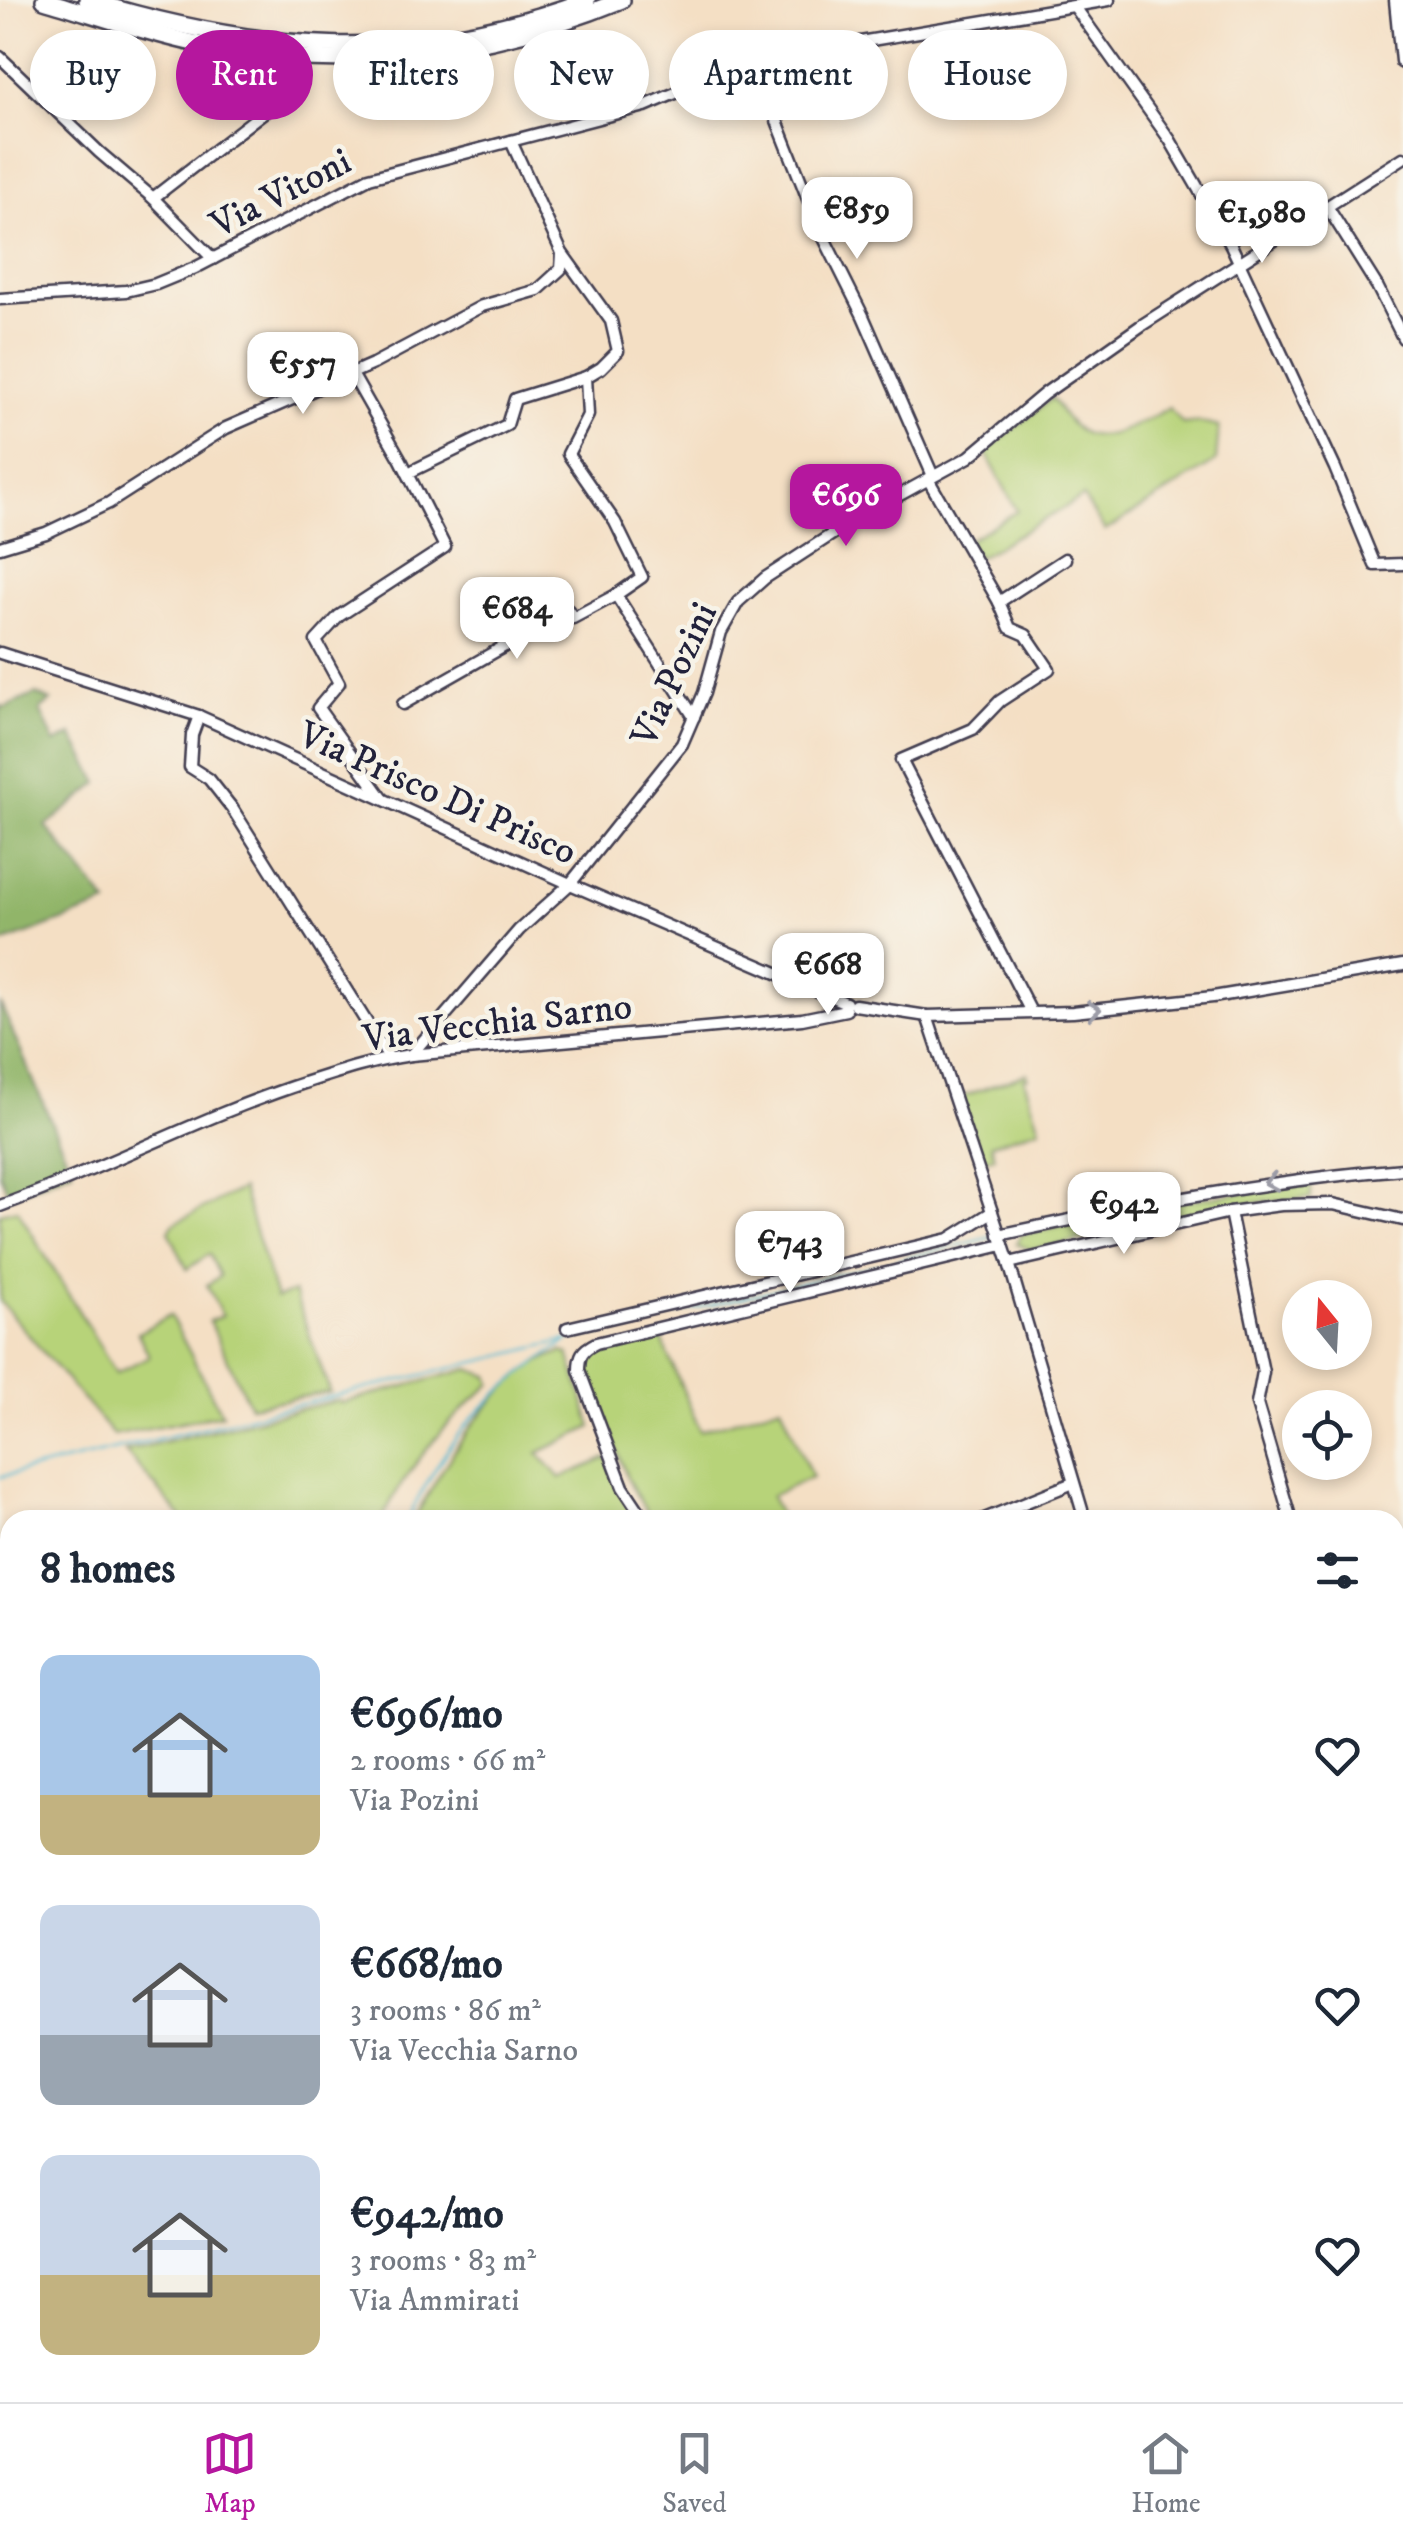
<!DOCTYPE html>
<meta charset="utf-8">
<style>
body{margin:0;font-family:"IM FELL DW Pica",serif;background:#f6f6f7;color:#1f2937;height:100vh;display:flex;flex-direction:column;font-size:38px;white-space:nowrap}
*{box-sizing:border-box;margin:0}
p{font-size:32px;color:#747a83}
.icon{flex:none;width:55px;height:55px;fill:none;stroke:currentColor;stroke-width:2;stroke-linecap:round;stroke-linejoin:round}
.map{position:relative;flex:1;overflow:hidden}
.drawer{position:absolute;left:0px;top:1510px;width:1405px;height:892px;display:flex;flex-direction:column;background:#fff;border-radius:30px 30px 0 0;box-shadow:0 5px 15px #0003}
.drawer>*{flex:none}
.top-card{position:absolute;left:30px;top:30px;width:1345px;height:90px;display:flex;gap:20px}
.needle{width:65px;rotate:342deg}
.tools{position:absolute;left:1282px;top:1280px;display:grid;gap:20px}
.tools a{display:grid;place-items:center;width:90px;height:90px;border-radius:50%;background:#fff;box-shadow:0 5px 15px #0003;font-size:50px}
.price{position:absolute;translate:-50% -85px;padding:0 22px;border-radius:20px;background:#fff;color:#222;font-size:32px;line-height:65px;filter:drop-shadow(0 2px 5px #0008)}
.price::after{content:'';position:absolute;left:50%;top:60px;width:30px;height:22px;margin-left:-15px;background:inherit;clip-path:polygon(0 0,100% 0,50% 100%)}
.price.on{background:#b5179e;color:#fff}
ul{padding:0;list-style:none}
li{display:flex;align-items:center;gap:30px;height:250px;padding:0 40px}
li span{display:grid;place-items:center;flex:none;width:280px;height:200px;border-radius:20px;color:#555}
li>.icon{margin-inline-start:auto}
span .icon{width:120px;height:120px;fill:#fffc;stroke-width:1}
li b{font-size:42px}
h2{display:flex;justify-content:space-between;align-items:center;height:120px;padding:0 40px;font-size:42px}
.tag{padding:0 35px;border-radius:45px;background:#fff;box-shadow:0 5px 15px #0003;font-size:35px;line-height:90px}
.tag.on{background:#b5179e;color:#fff}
.tab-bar{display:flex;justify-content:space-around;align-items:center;height:140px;border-top:2px solid #e0e1e3;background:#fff;font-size:28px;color:#747a83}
.tab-bar a{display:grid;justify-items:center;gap:5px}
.tab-bar .on{color:#b5179e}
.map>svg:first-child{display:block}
.green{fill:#b7d379;stroke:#6c7a5a;stroke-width:2.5}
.forest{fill:#91b569;stroke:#5a6c52;stroke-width:2.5}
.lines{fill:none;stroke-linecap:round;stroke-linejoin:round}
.stream{stroke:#54b9d2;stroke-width:2.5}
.minor-casing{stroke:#423e50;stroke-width:15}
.tertiary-casing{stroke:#423e50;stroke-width:18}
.secondary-casing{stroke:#423e50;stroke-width:19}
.trunk-casing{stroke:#423e50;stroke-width:20}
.minor{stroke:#fff;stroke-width:10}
.tertiary{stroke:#fff;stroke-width:12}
.secondary{stroke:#fff;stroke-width:14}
.trunk{stroke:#fff;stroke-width:15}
.rail-casing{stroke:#22223b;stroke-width:6}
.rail{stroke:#f7f3e8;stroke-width:2.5;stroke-dasharray:8;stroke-linecap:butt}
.oneway{stroke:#9c9ca7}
.labels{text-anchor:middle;stroke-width:9;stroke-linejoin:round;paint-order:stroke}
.street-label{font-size:38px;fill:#22223b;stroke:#f7f3e8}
</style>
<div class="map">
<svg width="1403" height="2402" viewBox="0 0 1403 2402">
<rect width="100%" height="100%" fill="#f7f3e8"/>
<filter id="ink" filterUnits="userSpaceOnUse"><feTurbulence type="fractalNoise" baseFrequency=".01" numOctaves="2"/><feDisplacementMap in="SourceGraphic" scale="20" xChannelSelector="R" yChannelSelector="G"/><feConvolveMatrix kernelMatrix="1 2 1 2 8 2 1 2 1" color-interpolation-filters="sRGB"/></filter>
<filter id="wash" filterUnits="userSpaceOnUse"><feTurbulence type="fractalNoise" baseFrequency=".0048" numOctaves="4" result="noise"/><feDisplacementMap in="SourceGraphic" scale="40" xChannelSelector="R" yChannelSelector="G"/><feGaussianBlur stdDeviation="2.25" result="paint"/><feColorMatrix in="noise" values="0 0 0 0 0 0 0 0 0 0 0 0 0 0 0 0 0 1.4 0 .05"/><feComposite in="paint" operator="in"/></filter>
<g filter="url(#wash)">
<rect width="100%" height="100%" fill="#f4dfc4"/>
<g class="green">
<path d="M1052 398C1058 407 1064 417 1072 425 1098 452 1142 421 1169 408L1183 424 1198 422 1219 427 1216 461 1105 531 1083 497 977 558 967 541 1017 511 985 451Z"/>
<polygon points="1027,1073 1028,1077 1024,1079 1040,1128 991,1144 995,1157 982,1161 961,1097"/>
<polygon points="1311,1183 1311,1198 1252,1203 1179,1218 1175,1202"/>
<polygon points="242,1189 276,1298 294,1292 330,1392 250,1406 209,1321 222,1316 207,1285 220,1276 209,1254 187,1269 169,1231 173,1224"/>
<polygon points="1164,1203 1167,1213 1114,1226 1108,1235 1031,1250 1016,1244 1020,1235"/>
<polygon points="17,1209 116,1373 149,1356 138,1333 170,1315 222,1414 113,1435 0,1301 0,1213"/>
<polygon points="661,1337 700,1431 781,1405 812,1477 771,1496 782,1520 651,1520 627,1478 585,1361 587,1356 596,1353"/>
<path d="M562 1352 569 1354 592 1427 538 1453 560 1478 607 1458 639 1520H414C444 1464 496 1372 562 1352Z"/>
<path d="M469 1369 489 1376 492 1384C451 1415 403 1473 382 1520H184L125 1451 339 1400 341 1403Z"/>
</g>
<g class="forest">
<polygon points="36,694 51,701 40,710 55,743 72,735 99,783 46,826 108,904 0,944 0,705 3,708"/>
<polygon points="0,1003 72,1170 9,1196 0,1174"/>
</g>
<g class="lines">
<g class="stream">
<polyline points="0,1477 993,1237"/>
<path d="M407 1520C453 1430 482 1399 566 1342"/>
<polyline points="0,2273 10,2261"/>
</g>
</g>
</g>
<g filter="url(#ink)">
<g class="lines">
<g class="minor-casing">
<g id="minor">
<polyline points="1075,7 1170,140 1231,245 1335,468 1375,565 1403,564"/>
<polyline points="0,57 99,152 153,198 213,259"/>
<polyline points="753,60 821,232 863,316 933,476"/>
<polyline points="511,141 562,253 611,321 618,351 601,368 586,377 588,415 568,454 615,522 642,577 616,595 694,717"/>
<polyline points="153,198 295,88"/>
<polyline points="1328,208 1377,286 1403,338"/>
<polyline points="0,299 126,291 156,284 195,268 369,178 645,106 753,60 1109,0"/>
<polyline points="352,374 401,460 445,547 339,616 316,641 339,683 318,708 383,799"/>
<polyline points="408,473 507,425 515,399 586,377"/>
<polyline points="928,479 999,602 1065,559"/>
<polyline points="0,547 46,533 109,503 226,428 373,364 482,306 538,290 561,269 562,254"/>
<polyline points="999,602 1010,628 1026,635 1049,669 1000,701 973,729 901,760 1031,1012"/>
<polyline points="0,653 199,716 570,884 846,1003"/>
<polyline points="403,704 568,610 573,618 616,595"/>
<polyline points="199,716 192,735 190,767 209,779 232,808 389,1058"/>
<polyline points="855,1005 927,1016 1073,1012 1213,997 1403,965"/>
<polyline points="927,1016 1009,1263 1085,1520"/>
<polyline points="411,1055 519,930 570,884 682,744 704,693 721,632 738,602 765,578 854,520 969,457 1044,394 1142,325 1403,158"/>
<path d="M0 1206C104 1169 201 1116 307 1082 341 1071 375 1060 411 1055L802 1019 846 1010"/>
<polyline points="1230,1212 1263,1372 1257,1404 1291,1520"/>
<path d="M999 1235C1134 1206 1266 1180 1403 1169"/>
<polyline points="1009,1263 1230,1212 1281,1205 1333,1204 1403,1220"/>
<polyline points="567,1328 949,1239 992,1212"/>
<path d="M645 1520 623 1487 579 1370C579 1355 582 1350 596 1343L1003 1245"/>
<polyline points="982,1520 1073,1483"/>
<polyline points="0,1579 10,1575"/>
<polyline points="1395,1620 1403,1622"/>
<polyline points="1395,2021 1403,2041"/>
<polyline points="1395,2140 1403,2136"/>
<polyline points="1395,2269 1403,2264"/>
<polyline points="1395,2284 1403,2299"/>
<polyline points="1395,2346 1403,2367"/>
<polyline points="74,2392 83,2402"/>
<polyline points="946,2392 954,2402"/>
<polyline points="1034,2392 1050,2394 1053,2402"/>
<polyline points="1095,2392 1098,2402"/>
</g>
</g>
<g class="tertiary-casing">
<g id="tertiary">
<polyline points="1395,1921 1403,1917"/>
<polyline points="0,2053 10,2053"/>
</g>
</g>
<g class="secondary-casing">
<g id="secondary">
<polyline points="1397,0 1403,61"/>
<polyline points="14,2392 52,2402"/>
</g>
</g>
<g class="trunk-casing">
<g id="trunk">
<path d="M44 0C95 15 146 33 198 44 340 75 488 55 622 0"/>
<path d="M87 0C265 54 410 65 587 0"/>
</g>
</g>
<use href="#minor" class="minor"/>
<use href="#tertiary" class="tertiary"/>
<use href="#secondary" class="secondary"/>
<use href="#trunk" class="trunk"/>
<g class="rail-casing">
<g id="rail">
<polyline points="0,2317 10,2325"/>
<polyline points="137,2392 168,2402"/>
<polyline points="885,2392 894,2402"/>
<polyline points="410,2402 437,2392"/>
</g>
</g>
<use href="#rail" class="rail"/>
</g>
<defs><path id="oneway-chevron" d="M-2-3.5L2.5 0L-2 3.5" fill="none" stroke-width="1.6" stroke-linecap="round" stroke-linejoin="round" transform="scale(2.5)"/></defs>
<g class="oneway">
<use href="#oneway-chevron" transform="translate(1094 1010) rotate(-6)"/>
<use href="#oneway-chevron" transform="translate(1271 1182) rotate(171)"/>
</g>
</g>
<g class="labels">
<g class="street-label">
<text transform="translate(280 192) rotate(-27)" y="13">Via Vitoni</text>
<text transform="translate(673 674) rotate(-65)" y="13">Via Pozini</text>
<text transform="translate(438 792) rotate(24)" y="13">Via Prisco Di Prisco</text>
<text transform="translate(497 1021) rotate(-7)" y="13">Via Vecchia Sarno</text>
</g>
</g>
</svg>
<div class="tools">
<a><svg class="needle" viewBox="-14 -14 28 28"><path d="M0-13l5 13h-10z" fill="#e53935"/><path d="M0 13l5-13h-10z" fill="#747a83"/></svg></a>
<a><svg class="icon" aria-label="locate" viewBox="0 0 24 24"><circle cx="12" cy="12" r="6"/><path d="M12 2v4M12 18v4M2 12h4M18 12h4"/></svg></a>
</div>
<b class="price" style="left:857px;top:262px">€859</b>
<b class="price" style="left:1262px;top:266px">€1,980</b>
<b class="price" style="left:303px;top:417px">€557</b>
<b class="price on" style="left:846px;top:549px">€696</b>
<b class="price" style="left:517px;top:662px">€684</b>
<b class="price" style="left:828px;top:1018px">€668</b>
<b class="price" style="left:1124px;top:1257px">€942</b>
<b class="price" style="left:790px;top:1296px">€743</b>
<div class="top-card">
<a class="tag">Buy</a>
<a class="tag on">Rent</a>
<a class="tag">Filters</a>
<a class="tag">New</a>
<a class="tag">Apartment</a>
<a class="tag">House</a>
</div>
<section class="drawer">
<h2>8 homes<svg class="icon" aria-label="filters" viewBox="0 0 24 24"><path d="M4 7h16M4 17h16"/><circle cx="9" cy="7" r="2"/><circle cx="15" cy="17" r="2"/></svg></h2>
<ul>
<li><span style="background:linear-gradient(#a9c7e8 70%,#c2b280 0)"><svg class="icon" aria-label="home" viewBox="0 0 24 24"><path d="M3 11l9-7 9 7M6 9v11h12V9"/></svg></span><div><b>€696/mo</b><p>2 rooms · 66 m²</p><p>Via Pozini</p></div><svg class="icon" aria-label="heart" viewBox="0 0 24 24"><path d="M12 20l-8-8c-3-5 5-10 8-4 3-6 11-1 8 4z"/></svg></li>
<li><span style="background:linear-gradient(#c9d6e8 65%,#9aa5b1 0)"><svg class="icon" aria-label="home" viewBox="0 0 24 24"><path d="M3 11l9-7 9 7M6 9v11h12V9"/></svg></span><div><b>€668/mo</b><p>3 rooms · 86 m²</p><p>Via Vecchia Sarno</p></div><svg class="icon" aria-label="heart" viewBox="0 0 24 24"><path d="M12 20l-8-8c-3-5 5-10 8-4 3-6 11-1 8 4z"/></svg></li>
<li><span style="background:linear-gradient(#c9d6e8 60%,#c2b280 0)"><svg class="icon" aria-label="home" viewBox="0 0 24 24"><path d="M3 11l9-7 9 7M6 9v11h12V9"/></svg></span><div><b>€942/mo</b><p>3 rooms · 83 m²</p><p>Via Ammirati</p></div><svg class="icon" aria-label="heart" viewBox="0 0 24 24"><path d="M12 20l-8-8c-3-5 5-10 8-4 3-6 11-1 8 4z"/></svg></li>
</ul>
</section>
</div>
<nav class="tab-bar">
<a class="on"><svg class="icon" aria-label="map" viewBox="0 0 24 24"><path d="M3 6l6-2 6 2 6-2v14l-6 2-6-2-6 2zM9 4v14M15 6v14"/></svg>Map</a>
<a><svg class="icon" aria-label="saved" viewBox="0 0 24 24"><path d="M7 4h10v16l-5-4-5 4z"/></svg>Saved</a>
<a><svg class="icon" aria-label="home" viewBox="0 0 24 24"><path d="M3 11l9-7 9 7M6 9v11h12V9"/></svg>Home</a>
</nav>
